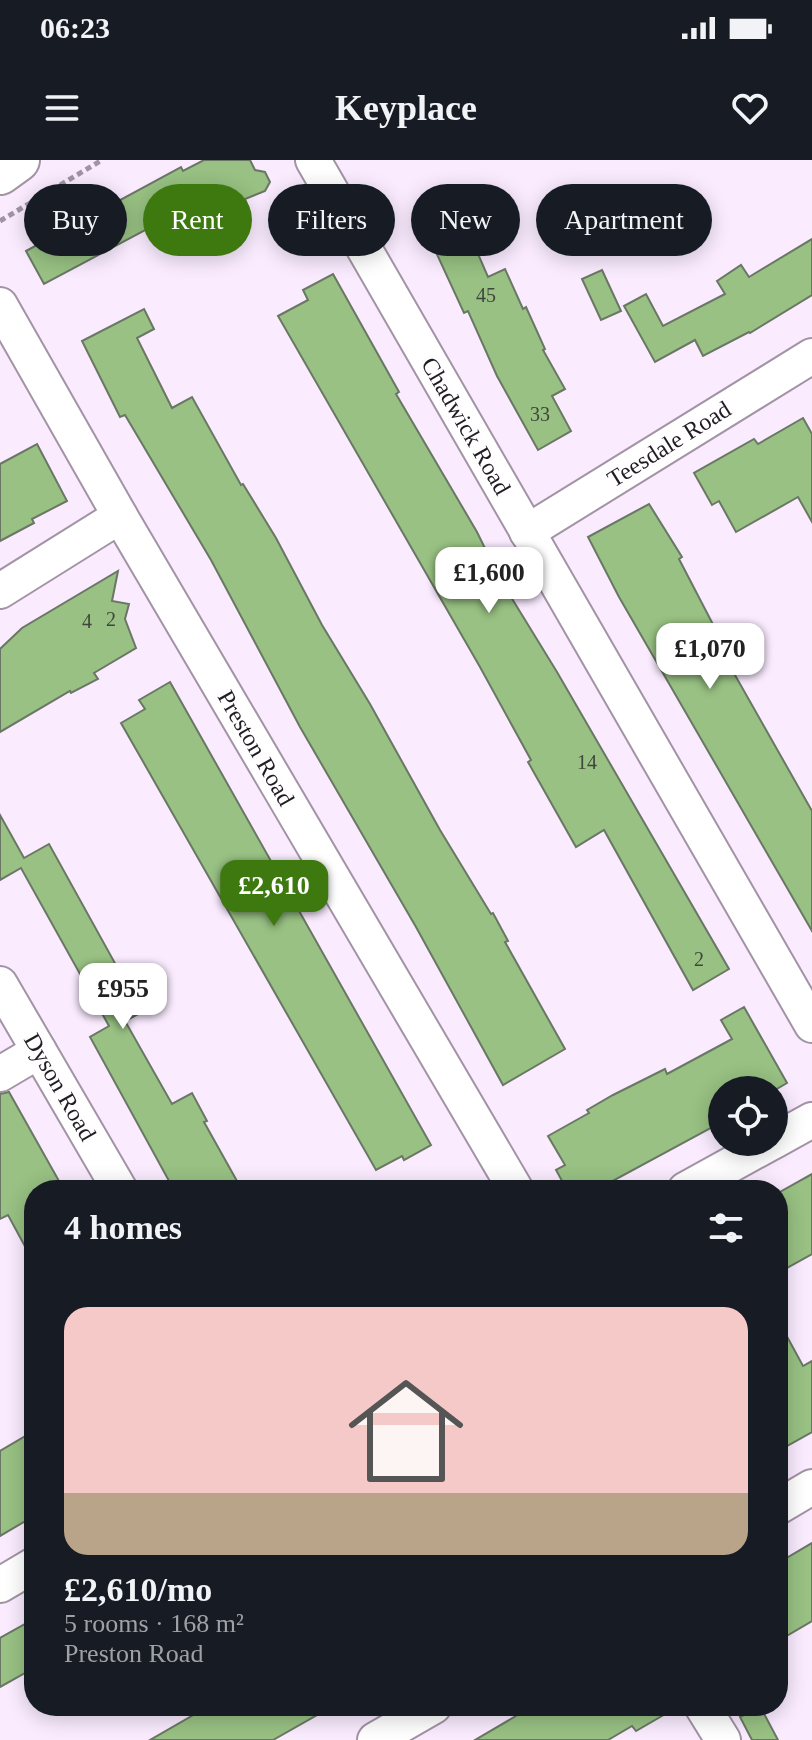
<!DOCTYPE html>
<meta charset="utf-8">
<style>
body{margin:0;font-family:"Times New Roman",serif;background:#242831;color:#f1f3f6;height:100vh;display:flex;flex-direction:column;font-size:30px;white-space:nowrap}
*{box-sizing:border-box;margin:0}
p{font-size:26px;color:#9ea1a6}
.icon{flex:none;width:44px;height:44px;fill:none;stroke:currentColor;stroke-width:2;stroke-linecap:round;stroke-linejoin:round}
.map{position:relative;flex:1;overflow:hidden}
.panel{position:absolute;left:24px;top:1020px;width:764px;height:536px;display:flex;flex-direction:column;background:#171b24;border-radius:32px;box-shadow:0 4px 20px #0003}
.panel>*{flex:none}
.banner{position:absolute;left:24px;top:24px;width:764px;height:72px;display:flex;gap:16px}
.tools{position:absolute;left:708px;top:916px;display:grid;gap:16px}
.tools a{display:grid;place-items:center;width:80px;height:80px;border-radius:50%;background:#171b24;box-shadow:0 4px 20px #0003;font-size:40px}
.price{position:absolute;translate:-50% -68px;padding:0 18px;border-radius:16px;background:#fff;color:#222;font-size:26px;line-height:52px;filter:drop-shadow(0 2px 4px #0008)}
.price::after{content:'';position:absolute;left:50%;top:48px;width:24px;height:18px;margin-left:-12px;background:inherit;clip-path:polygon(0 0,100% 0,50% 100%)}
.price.active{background:#3e7910;color:#fff}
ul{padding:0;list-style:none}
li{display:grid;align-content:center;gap:16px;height:424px;padding:0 40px}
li+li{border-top:2px solid #363941}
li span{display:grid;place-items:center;height:248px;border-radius:24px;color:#555}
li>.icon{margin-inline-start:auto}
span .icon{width:144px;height:144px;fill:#fffc;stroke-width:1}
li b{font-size:34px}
h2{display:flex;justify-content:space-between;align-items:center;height:96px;padding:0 40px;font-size:34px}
.pill{padding:0 28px;border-radius:36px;background:#171b24;box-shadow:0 4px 20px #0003;font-size:28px;line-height:72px}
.pill.active{background:#3e7910;color:#fff}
.status{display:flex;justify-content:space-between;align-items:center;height:56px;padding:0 40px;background:#171b24;direction:ltr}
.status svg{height:22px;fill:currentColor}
header{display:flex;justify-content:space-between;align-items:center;height:104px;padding:0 40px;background:#171b24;font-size:36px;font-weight:600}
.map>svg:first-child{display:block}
.building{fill:#98c183;stroke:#6a7765;stroke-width:2}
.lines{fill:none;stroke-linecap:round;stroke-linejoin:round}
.minor-casing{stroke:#a293a5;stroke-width:38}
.major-casing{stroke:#a293a5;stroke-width:46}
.path{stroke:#a095a3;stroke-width:5;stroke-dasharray:6 4;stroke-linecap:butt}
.minor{stroke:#fff;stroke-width:34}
.major{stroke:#fff;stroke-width:42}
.labels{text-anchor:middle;stroke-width:8;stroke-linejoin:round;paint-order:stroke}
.number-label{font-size:20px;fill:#3f453b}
.street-label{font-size:24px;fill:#211c23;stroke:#fefefe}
</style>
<div class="status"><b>06:23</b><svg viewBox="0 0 49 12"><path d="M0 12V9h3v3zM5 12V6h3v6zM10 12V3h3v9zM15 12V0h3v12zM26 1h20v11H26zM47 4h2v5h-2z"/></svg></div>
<header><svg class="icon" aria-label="menu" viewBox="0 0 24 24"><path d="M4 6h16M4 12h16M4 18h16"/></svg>Keyplace<svg class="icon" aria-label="heart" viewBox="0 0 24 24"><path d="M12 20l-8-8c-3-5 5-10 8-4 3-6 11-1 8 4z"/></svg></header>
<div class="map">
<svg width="812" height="1580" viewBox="0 0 812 1580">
<rect width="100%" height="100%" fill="#faebff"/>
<g class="building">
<polygon points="204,0 250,0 255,10 265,12 270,22 265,31 245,39 250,52 234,63 226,48 213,55 210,49 183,64 177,53 44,124 26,91 181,7 183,11"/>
<polygon points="456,43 488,117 505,109 523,149 526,147 545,189 543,190 565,229 552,236 571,271 538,290 497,216 468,151 464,153 429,77 423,79 415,61"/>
<polygon points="812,79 812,135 750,173 749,172 703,196 695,180 655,202 624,146 646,134 663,166 725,134 717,121 741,105 749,117"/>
<polygon points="602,110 621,151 601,160 582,119"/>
<polygon points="333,114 399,232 396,234 477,372 500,419 557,512 729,809 693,830 604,670 576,687 528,602 531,600 480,507 278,156 308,140 303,130"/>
<polygon points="144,149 154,169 137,178 172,248 192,237 241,325 243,324 276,378 322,465 370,544 440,670 491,754 493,753 508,781 505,782 565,889 503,925 416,767 300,567 211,400 125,255 120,257 82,181"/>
<polygon points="803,258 812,274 812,362 798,337 736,372 719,341 712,345 694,313 754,279 758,284"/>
<polygon points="37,284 67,341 32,359 34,363 0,381 0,304"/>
<polygon points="649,344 682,397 679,399 731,499 727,501 812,651 812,771 619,437 588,377"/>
<polygon points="118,411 112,441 129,444 125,459 136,488 94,513 98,519 71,533 70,531 0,572 0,489 22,468"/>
<polygon points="170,522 431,985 404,1000 402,996 376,1010 121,563 145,549 139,540"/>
<polygon points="0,655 24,698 49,684 142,852 125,861 172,944 192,933 207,961 204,962 242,1030 174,1030 90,877 109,866 21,708 0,720"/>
<polygon points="744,847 787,923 775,930 722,930 722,962 596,1030 567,1030 556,1010 565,1005 548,976 589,953 587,950 613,935 665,909 667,914 732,879 721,860"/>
<polygon points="9,932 64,1030 34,1030 34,1103 8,1055 0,1059 0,934"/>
<polygon points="812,1014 812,1094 778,1113 778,1033"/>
<polygon points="778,1160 803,1206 812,1201 812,1272 778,1291"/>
<polygon points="34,1271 34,1356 0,1376 0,1291"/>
<polygon points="812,1383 812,1461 778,1481 778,1403"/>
<polygon points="34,1459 34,1508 0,1527 0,1478"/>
<polygon points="209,1546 333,1546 273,1580 150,1580"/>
<polygon points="533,1546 679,1546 636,1571 632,1566 608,1580 475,1580"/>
<polygon points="760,1546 778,1580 752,1580 740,1557"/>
</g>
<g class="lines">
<g class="minor-casing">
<g id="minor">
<polyline points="313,0 812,865"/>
<polyline points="0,145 120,356 516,1030"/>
<polyline points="527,372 812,196"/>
<polyline points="0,431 120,356"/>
<polyline points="0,824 120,1030"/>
<polyline points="0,914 39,891"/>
<polyline points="774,981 812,960"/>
<polyline points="685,1030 772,982"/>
<polyline points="778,1347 812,1327"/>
<polyline points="0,1425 34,1405"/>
<polyline points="702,1546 723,1580"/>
<polyline points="375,1580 434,1546"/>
</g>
</g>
<g class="major-casing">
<polyline id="major" points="0,13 18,0"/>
</g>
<polyline class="path" points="0,61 102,0"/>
<use href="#minor" class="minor"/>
<use href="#major" class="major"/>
</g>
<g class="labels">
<g class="number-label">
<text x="486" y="142">45</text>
<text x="540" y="261">33</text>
<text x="111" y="466">2</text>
<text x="87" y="468">4</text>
<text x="587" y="609">14</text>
<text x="699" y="806">2</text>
</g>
<g class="street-label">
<text transform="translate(466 266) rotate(60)" y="8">Chadwick Road</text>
<text transform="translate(669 284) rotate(-32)" y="8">Teesdale Road</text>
<text transform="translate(256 588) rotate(60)" y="8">Preston Road</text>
<text transform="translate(60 927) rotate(60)" y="8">Dyson Road</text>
</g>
</g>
</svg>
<div class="tools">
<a><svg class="icon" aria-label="locate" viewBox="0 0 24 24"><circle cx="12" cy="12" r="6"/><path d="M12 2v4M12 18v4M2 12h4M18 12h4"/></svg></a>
</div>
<b class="price" style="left:489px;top:455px">£1,600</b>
<b class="price" style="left:710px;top:531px">£1,070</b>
<b class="price active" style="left:274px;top:768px">£2,610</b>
<b class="price" style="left:123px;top:871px">£955</b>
<div class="banner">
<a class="pill">Buy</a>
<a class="pill active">Rent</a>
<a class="pill">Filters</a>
<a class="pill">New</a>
<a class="pill">Apartment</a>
</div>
<section class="panel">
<h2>4 homes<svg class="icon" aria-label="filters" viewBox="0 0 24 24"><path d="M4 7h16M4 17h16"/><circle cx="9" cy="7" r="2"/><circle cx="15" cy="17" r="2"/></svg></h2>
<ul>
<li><span style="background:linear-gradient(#f6c9c9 75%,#b9a48a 0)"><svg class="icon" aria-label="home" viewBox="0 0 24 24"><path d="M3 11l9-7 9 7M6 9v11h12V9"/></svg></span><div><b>£2,610/mo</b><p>5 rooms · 168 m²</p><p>Preston Road</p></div></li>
</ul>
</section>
</div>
